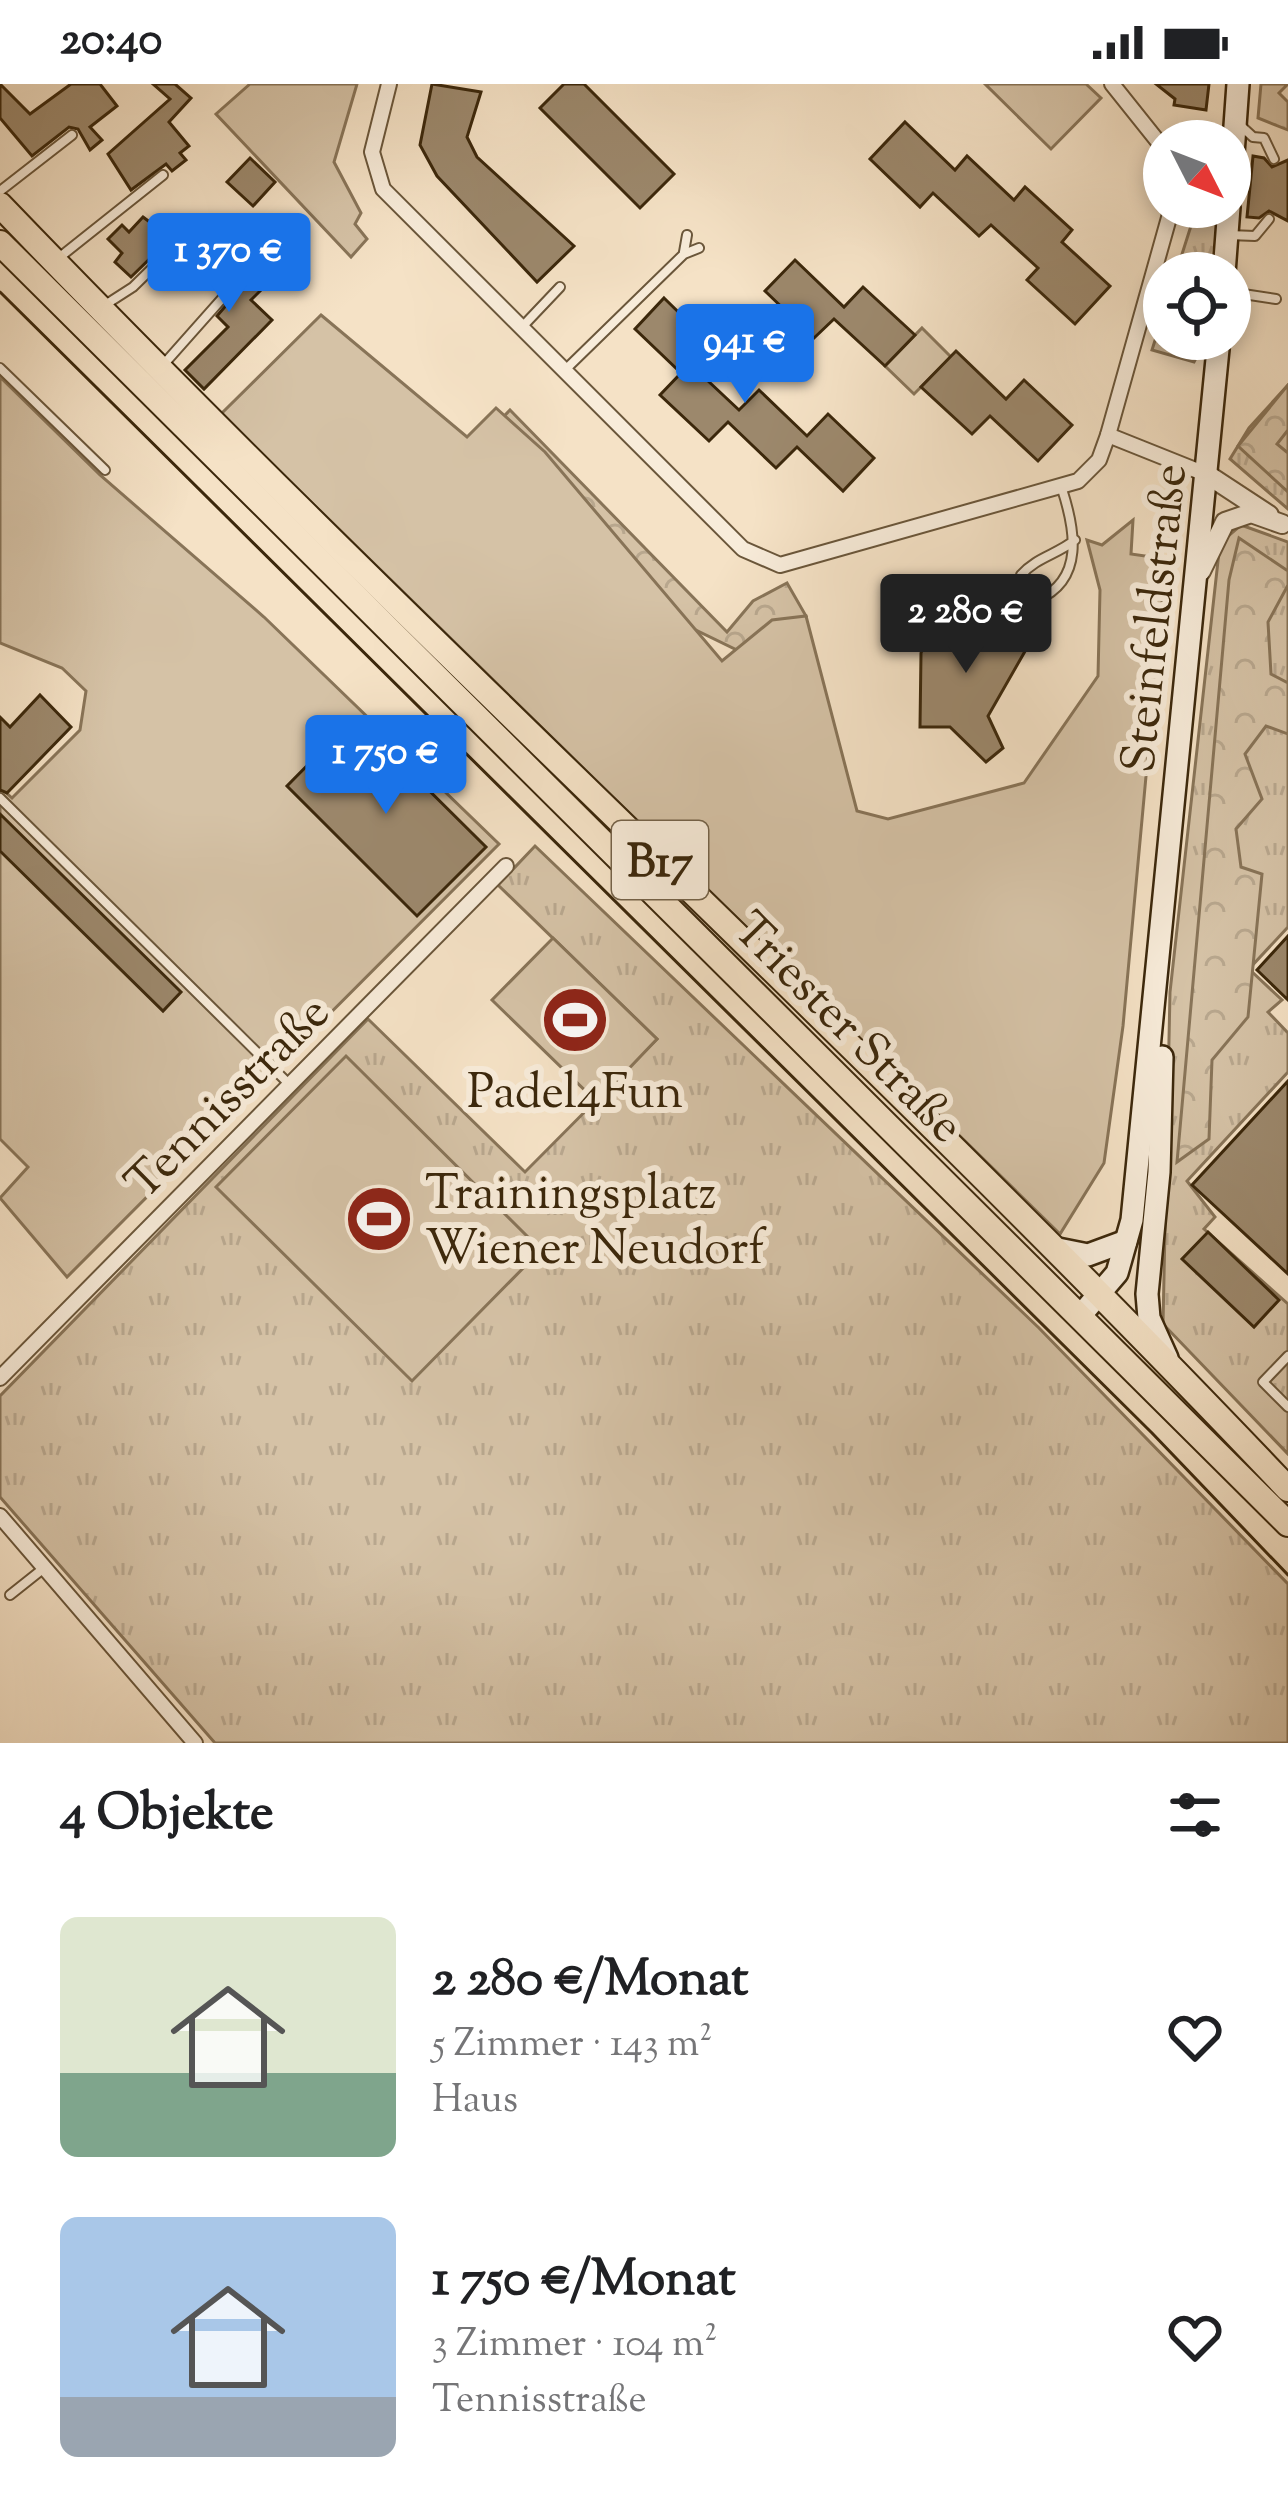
<!DOCTYPE html>
<html lang="de">
<meta charset="utf-8">
<style>
body{margin:0;font-family:"Sorts Mill Goudy",serif;background:#f6f6f6;color:#202124;height:100vh;display:flex;flex-direction:column;font-size:45px;white-space:nowrap}
*{box-sizing:border-box;margin:0}
p{font-size:39px;color:#757577}
.icon{flex:none;width:66px;height:66px;fill:none;stroke:currentColor;stroke-width:2;stroke-linecap:round;stroke-linejoin:round}
.map{position:relative;height:1659px;overflow:hidden}
.details{display:flex;flex-direction:column;background:#fff;flex:1}
.details>*{flex:none}
.needle{width:78px;rotate:132deg}
.controls{position:absolute;left:1143px;top:36px;display:grid;gap:24px}
.controls a{display:grid;place-items:center;width:108px;height:108px;border-radius:50%;background:#fff;box-shadow:0 6px 18px #0003;font-size:60px}
.price{position:absolute;translate:-50% -102px;padding:0 27px;border-radius:12px;background:#1a73e8;color:#fff;font-size:39px;line-height:78px;filter:drop-shadow(0 3px 6px #0008)}
.price::after{content:'';position:absolute;left:50%;top:72px;width:36px;height:27px;margin-left:-18px;background:inherit;clip-path:polygon(0 0,100% 0,50% 100%)}
.price.selected{background:#222;color:#fff}
ul{padding:0;list-style:none}
li{display:flex;align-items:center;gap:36px;height:300px;padding:0 60px}
li span{display:grid;place-items:center;flex:none;width:336px;height:240px;border-radius:18px;color:#555}
li>.icon{margin-inline-start:auto}
span .icon{width:144px;height:144px;fill:#fffc;stroke-width:1}
li b{font-size:51px}
h2{display:flex;justify-content:space-between;align-items:center;height:144px;padding:0 60px;font-size:51px}
.status{display:flex;justify-content:space-between;align-items:center;height:84px;padding:0 60px;background:#fff;direction:ltr}
.status svg{height:33px;fill:currentColor}
.map>svg:first-child{display:block}
.grass{fill:url(#grass-tufts);stroke:#887458;stroke-width:3}
.forest{fill:url(#forest-crowns);stroke:#887458;stroke-width:3}
.park{fill:#d5c2a6;stroke:#887458;stroke-width:3}
.building{fill:#9c886c;stroke:#3b270b;stroke-width:3}
.lines{fill:none;stroke-linecap:round;stroke-linejoin:round}
.service-casing{stroke:#6a563a;stroke-width:12}
.minor-casing{stroke:#6a563a;stroke-width:18}
.tertiary-casing{stroke:#6a563a;stroke-width:22}
.secondary-casing{stroke:#3b270b;stroke-width:26}
.primary-casing{stroke:#3b270b;stroke-width:28}
.service{stroke:#f8ecda;stroke-width:8}
.minor{stroke:#f8ecda;stroke-width:14}
.tertiary{stroke:#f8ecda;stroke-width:18}
.secondary{stroke:#f8ecda;stroke-width:21}
.primary{stroke:#f5e2c6;stroke-width:24}
.tram{stroke:#3b270b;stroke-width:3}
.labels{text-anchor:middle;stroke-width:12;stroke-linejoin:round;paint-order:stroke}
.shield{fill:#f8ecda;stroke:#746249;stroke-width:3}
.shield-label{font-size:45px;font-weight:bold;fill:#3b270b}
.street-label{font-size:48px;fill:#3b270b;stroke:#f8ecda}
.poi-label{font-size:48px;fill:#3b270b;stroke:#f8ecda}
</style>
<div class="status"><b>20:40</b><svg viewBox="0 0 49 12"><path d="M0 12V9h3v3zM5 12V6h3v6zM10 12V3h3v9zM15 12V0h3v12zM26 1h20v11H26zM47 4h2v5h-2z"/></svg></div>
<div class="map">
<svg width="1288" height="1659" viewBox="0 0 1288 1659">
<defs>
<pattern id="grass-tufts" width="24" height="20" patternUnits="userSpaceOnUse" patternTransform="scale(3)"><rect width="24" height="20" fill="#d5c2a6"/><path d="M3 7l-1-3M5 7V3M7 7l1-3M15 17l-1-3M17 17v-4M19 17l1-3" fill="none" stroke="#b8a78e"/></pattern>
<pattern id="forest-crowns" width="20" height="18" patternUnits="userSpaceOnUse" patternTransform="scale(3)"><rect width="20" height="18" fill="#d5c2a6"/><path d="M2 6a3 3 0 1 1 6 0M12 15a3 3 0 1 1 6 0" fill="none" stroke="#b8a78e"/></pattern>
</defs>
<rect width="100%" height="100%" fill="#f5e2c6"/>
<filter id="stains"><feTurbulence type="fractalNoise" baseFrequency=".00167" numOctaves="4"/><feColorMatrix values="0 0 0 0 .2 0 0 0 0 .09 0 0 0 0 .02 0 0 0 .5 -.17"/></filter>
<radialGradient id="worn" r=".72"><stop offset=".6" stop-color="#630" stop-opacity="0"/><stop offset="1" stop-color="#630" stop-opacity=".3"/></radialGradient>
<g class="grass">
<polygon points="1261,0 1288,0 1279,9 1288,18 1288,46 1258,34"/>
<polygon points="1197,123 1220,123 1213,189 1176,189"/>
<polygon points="1164,228 1164,255 1206,255 1194,278 1152,266"/>
<polygon points="1288,301 1288,425 1230,375 1249,344"/>
<polygon points="1241,441 1288,458 1288,843 1249,885 1282,916 1268,928 1288,949 1288,988 1187,1097 1215,1133 1204,1145 1288,1220 1288,1370 1163,1240 1170,908 1220,459"/>
<polygon points="535,762 1039,1244 1288,1500 1288,1659 215,1659 0,1413 0,1312 368,935 525,1088 657,955 498,801"/>
</g>
<g class="forest">
<polygon points="1288,301 1288,346 1277,360 1288,369 1288,408 1238,362"/>
<polygon points="510,326 727,548 753,517 787,499 806,532 737,566 667,532 481,356"/>
<polygon points="1239,454 1288,487 1288,501 1268,538 1271,590 1288,599 1288,650 1266,642 1245,670 1262,715 1236,745 1241,783 1262,790 1248,933 1212,976 1209,1055 1177,1078 1229,496"/>
</g>
<g class="park">
<polygon points="250,0 357,0 334,78 361,129 355,140 367,155 351,173 216,30"/>
<polygon points="985,0 1086,0 1101,14 1051,65"/>
<polygon points="321,231 467,353 496,324 545,368 722,577 772,536 806,532 857,727 888,735 1024,699 1098,592 1100,506 1087,456 1102,461 1133,436 1131,470 1166,475 1123,942 1104,1079 1060,1150 221,330"/>
<polygon points="922,244 951,273 914,310 885,282"/>
<polygon points="0,293 100,391 264,533 499,760 67,1193 0,1114 28,1083 0,1055 0,703 12,714 80,646 86,607 62,584 0,559"/>
<polygon points="553,854 657,955 597,1018 492,916"/>
<polygon points="346,972 541,1166 412,1297 216,1103"/>
</g>
<g class="building">
<polygon points="0,0 30,30 71,0 100,0 117,22 90,43 102,56 90,66 78,45 69,43 32,72 0,34"/>
<polygon points="153,0 175,0 191,14 169,38 189,62 180,69 186,76 172,87 166,80 131,106 108,70 170,15"/>
<polygon points="432,0 481,8 467,53 477,73 574,162 537,198 437,92 420,61"/>
<polygon points="564,0 584,0 674,90 640,124 540,24"/>
<polygon points="1156,0 1209,0 1206,26 1174,21 1175,15"/>
<polygon points="905,38 955,86 967,72 1014,116 1025,103 1072,146 1062,158 1110,202 1075,240 1027,196 1038,184 991,141 979,152 933,109 920,123 870,75"/>
<polygon points="1253,72 1264,74 1272,83 1288,76 1288,137 1269,127 1259,134 1247,133"/>
<polygon points="250,74 275,98 253,122 227,98"/>
<polygon points="143,133 171,154 131,193 115,178 122,169 108,155 122,141 129,148"/>
<polygon points="203,145 263,204 251,216 272,236 204,305 185,286 228,243 217,232 240,205 191,157"/>
<polygon points="795,176 844,223 863,203 915,251 885,282 834,235 814,254 765,207"/>
<polygon points="664,214 710,259 690,280 739,326 759,306 807,352 828,330 874,374 843,407 797,363 776,384 728,338 709,357 660,311 681,289 635,245"/>
<polygon points="956,267 1006,315 1024,296 1072,341 1038,377 990,332 972,350 921,303"/>
<polygon points="943,516 990,540 995,532 1008,542 1003,548 1028,562 988,632 1003,664 986,678 950,643 920,643 921,569"/>
<polygon points="40,611 71,643 7,709 0,706 0,633 10,643"/>
<polygon points="355,633 486,763 417,832 287,702"/>
<polygon points="0,730 181,908 163,927 0,767"/>
<polygon points="1288,852 1288,916 1257,886"/>
<polygon points="1288,997 1288,1190 1192,1101"/>
<polygon points="1208,1148 1279,1216 1254,1243 1182,1175"/>
</g>
<g class="lines">
<g class="service-casing">
<g id="service">
<polyline points="1241,42 1253,53 1264,54 1274,75"/>
<polyline points="0,107 72,51"/>
<polyline points="1229,151 1255,152 1269,135"/>
<polyline points="684,168 687,151"/>
<polyline points="60,173 163,91"/>
<polyline points="1230,208 1276,215"/>
<polyline points="105,221 133,203 179,158"/>
<polyline points="523,242 560,203"/>
<polyline points="164,280 227,209"/>
<polyline points="0,284 105,386"/>
<polyline points="565,286 684,170 699,164"/>
<path d="M1062 405C1075 445 1085 496 1037 516L1021 505V491C1037 473 1056 471 1075 456"/>
<polyline points="0,714 290,1001"/>
<polyline points="1288,1272 1263,1298 1288,1323"/>
<polyline points="10,1511 44,1484"/>
</g>
</g>
<g class="minor-casing">
<g id="minor">
<polyline points="389,0 372,68 383,105 743,465 780,481 1078,397 1099,376 1108,351 1172,123"/>
<polyline points="1112,0 1164,65"/>
<polyline points="1108,351 1208,391"/>
<polyline points="0,1294 506,782"/>
<polyline points="0,1432 195,1659"/>
</g>
</g>
<g class="tertiary-casing">
<g id="tertiary">
<polyline points="1208,391 1269,431"/>
<polyline points="1201,487 1225,438 1251,429 1282,440"/>
</g>
</g>
<g class="secondary-casing">
<g id="secondary">
<polyline points="1230,112 1238,0"/>
<polyline points="1224,189 1229,123"/>
<polyline points="1162,973 1159,1088 1147,1210 1149,1234 1167,1274"/>
<polyline points="1058,1165 1088,1171 1126,1157"/>
<polyline points="1081,1231 1117,1189 1132,1136 1219,255"/>
</g>
</g>
<g class="primary-casing">
<g id="primary">
<path d="M0 121C420 558 871 965 1288 1405"/>
<polyline points="0,159 1288,1440"/>
</g>
</g>
<use href="#service" class="service"/>
<use href="#minor" class="minor"/>
<use href="#tertiary" class="tertiary"/>
<use href="#secondary" class="secondary"/>
<use href="#primary" class="primary"/>
<polyline class="tram" points="0,208 1152,1349 1288,1491"/>
</g>
<defs>
<g id="stadium-disc" transform="scale(3.45)"><circle r="9.5" fill="#8f2418" stroke="#f8ecda"/><path d="M0-5a6.5 5 0 1 0 0 10a6.5 5 0 1 0 0-10ZM-3.5-1.8h7v3.6h-7Z" fill="#fff"/></g>
</defs>
<g fill-rule="evenodd">
<use href="#stadium-disc" x="575" y="936"/>
<use href="#stadium-disc" x="379" y="1135"/>
</g>
<g class="labels">
<rect class="shield" x="612" y="737" width="96" height="78" rx="9"/>
<g class="shield-label">
<text x="660" y="792">B17</text>
</g>
<g class="street-label">
<text transform="translate(1152 534) rotate(-84)" y="17">Steinfeldstraße</text>
<text transform="translate(850 942) rotate(45)" y="17">Triester Straße</text>
<text transform="translate(226 1012) rotate(-45)" y="17">Tennisstraße</text>
</g>
<g class="poi-label">
<text x="575" y="1023">Padel4Fun</text>
<text x="425" y="1124" text-anchor="start">Trainingsplatz<tspan x="425" dy="55">Wiener Neudorf</tspan></text>
</g>
</g>
<rect width="100%" height="100%" filter="url(#stains)"/>
<rect width="100%" height="100%" fill="url(#worn)"/>
</svg>
<div class="controls">
<a><svg class="needle" viewBox="-14 -14 28 28"><path d="M0-13l5 13h-10z" fill="#e53935"/><path d="M0 13l5-13h-10z" fill="#757577"/></svg></a>
<a><svg class="icon" aria-label="locate" viewBox="0 0 24 24"><circle cx="12" cy="12" r="6"/><path d="M12 2v4M12 18v4M2 12h4M18 12h4"/></svg></a>
</div>
<b class="price" style="left:229px;top:231px">1 370 €</b>
<b class="price" style="left:745px;top:322px">941 €</b>
<b class="price selected" style="left:966px;top:592px">2 280 €</b>
<b class="price" style="left:386px;top:733px">1 750 €</b>
</div>
<section class="details">
<h2>4 Objekte<svg class="icon" aria-label="filters" viewBox="0 0 24 24"><path d="M4 7h16M4 17h16"/><circle cx="9" cy="7" r="2"/><circle cx="15" cy="17" r="2"/></svg></h2>
<ul>
<li><span style="background:linear-gradient(#dfe7d0 65%,#7fa58c 0)"><svg class="icon" aria-label="home" viewBox="0 0 24 24"><path d="M3 11l9-7 9 7M6 9v11h12V9"/></svg></span><div><b>2 280 €/Monat</b><p>5 Zimmer · 143 m²</p><p>Haus</p></div><svg class="icon" aria-label="heart" viewBox="0 0 24 24"><path d="M12 20l-8-8c-3-5 5-10 8-4 3-6 11-1 8 4z"/></svg></li>
<li><span style="background:linear-gradient(#a9c7e8 75%,#9aa5b1 0)"><svg class="icon" aria-label="home" viewBox="0 0 24 24"><path d="M3 11l9-7 9 7M6 9v11h12V9"/></svg></span><div><b>1 750 €/Monat</b><p>3 Zimmer · 104 m²</p><p>Tennisstraße</p></div><svg class="icon" aria-label="heart" viewBox="0 0 24 24"><path d="M12 20l-8-8c-3-5 5-10 8-4 3-6 11-1 8 4z"/></svg></li>
</ul>
</section>
